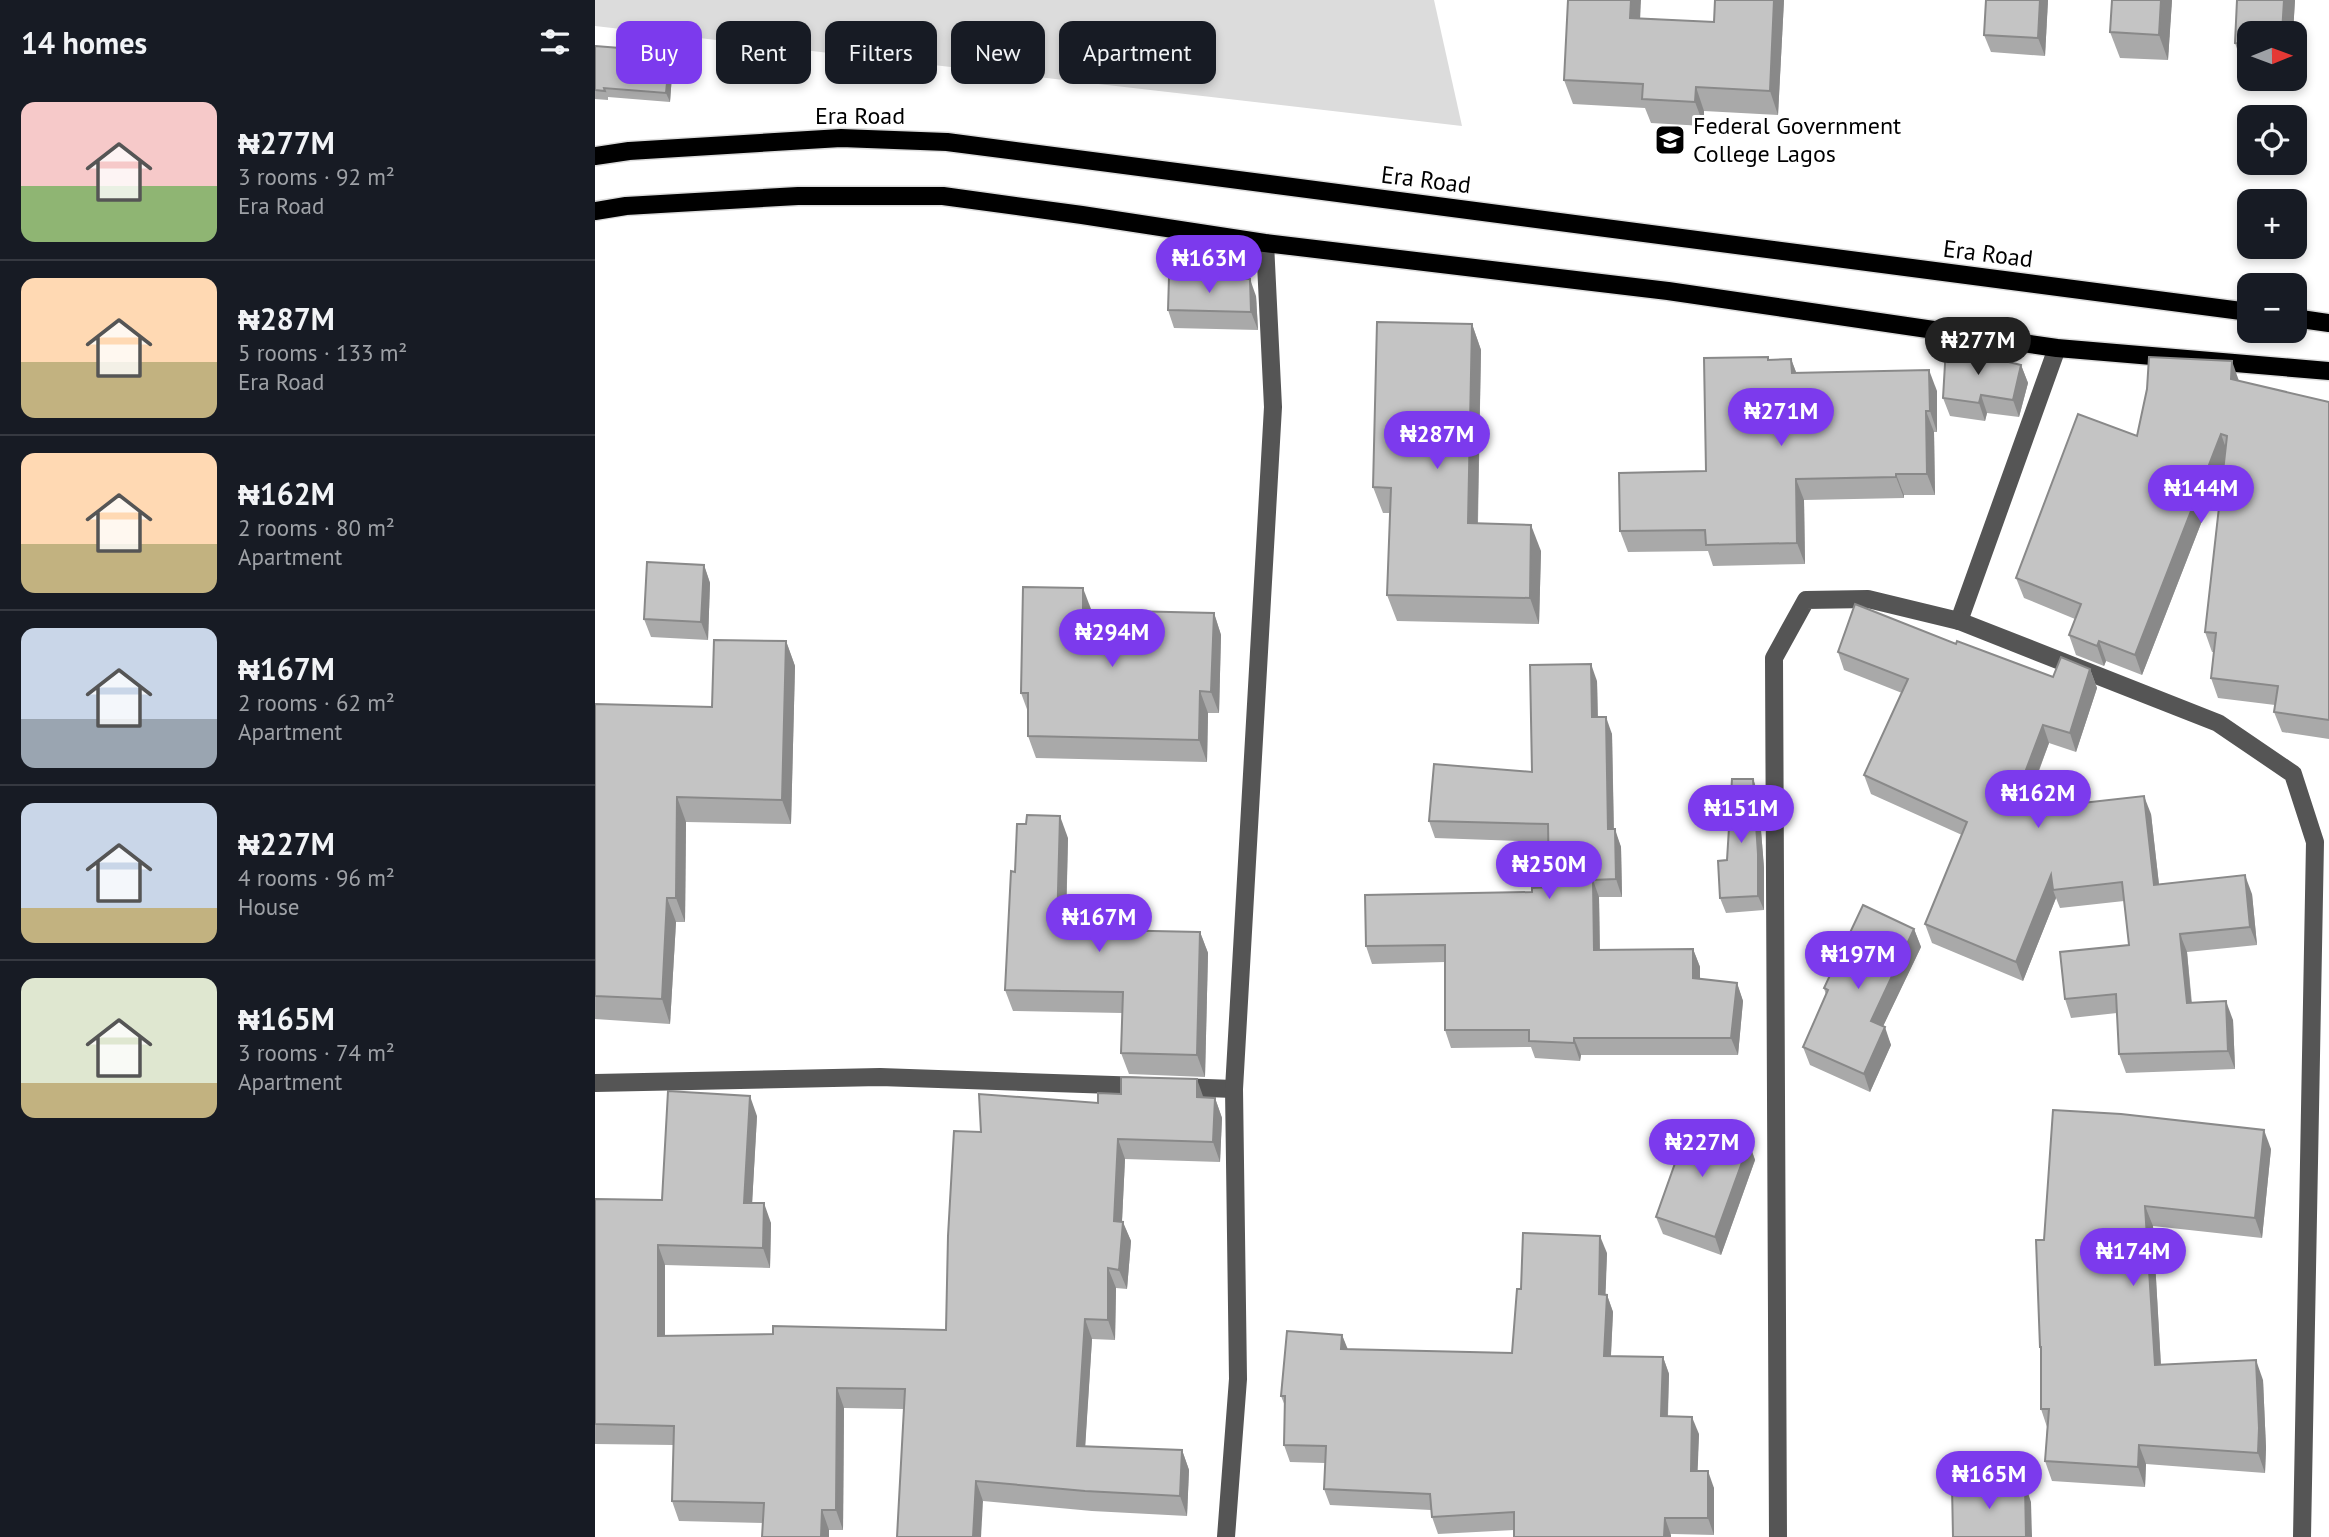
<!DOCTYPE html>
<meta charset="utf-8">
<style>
body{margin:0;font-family:"PT Sans",sans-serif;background:#20242c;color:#f1f3f6;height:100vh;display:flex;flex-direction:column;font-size:26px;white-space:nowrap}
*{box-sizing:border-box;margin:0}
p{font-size:23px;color:#9ea1a6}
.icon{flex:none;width:38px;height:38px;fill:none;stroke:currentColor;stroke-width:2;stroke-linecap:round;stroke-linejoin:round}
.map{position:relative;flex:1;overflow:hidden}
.details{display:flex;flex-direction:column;background:#171b24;width:595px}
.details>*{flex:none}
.hud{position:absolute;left:21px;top:21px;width:665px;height:63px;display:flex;gap:14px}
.needle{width:46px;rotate:89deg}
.tools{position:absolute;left:1642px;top:21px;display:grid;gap:14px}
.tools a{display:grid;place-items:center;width:70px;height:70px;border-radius:14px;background:#171b24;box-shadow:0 4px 10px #0003;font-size:35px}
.price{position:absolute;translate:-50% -60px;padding:0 16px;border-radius:24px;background:#7c3aed;color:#fff;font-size:23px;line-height:46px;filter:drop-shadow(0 2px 4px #0008)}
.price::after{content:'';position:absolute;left:50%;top:42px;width:21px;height:16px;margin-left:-10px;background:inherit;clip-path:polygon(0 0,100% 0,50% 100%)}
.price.active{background:#222;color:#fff}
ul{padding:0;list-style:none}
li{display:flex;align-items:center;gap:21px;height:175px;padding:0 21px}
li+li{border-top:2px solid #363941}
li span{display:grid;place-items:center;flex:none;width:196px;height:140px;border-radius:14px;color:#555}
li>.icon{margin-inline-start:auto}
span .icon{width:84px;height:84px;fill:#fffc;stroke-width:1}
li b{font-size:30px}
h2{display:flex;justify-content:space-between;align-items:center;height:84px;padding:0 21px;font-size:30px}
.pill{padding:0 24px;border-radius:14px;background:#171b24;box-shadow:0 4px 10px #0003;font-size:24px;line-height:63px}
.pill.active{background:#7c3aed;color:#fff}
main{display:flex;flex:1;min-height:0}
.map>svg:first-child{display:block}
.green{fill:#dcdcdc}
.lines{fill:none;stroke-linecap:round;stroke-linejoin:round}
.major-casing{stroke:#dbdbdb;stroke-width:21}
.minor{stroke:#555;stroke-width:18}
.major{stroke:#000;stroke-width:18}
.wall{fill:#a9a9a9}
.shaded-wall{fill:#898989}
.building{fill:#c4c4c4;stroke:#898989;stroke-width:2}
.labels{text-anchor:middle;stroke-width:6;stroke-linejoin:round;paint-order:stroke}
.street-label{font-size:24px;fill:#000;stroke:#fff}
.poi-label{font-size:24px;fill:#000;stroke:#fff;text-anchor:start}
</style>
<main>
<section class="details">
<h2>14 homes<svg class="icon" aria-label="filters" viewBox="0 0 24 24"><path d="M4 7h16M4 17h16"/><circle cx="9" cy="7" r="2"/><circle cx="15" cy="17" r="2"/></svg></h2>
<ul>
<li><span style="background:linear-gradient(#f6c9c9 60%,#8fb573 0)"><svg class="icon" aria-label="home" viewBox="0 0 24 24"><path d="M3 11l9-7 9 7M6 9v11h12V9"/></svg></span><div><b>₦277M</b><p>3 rooms · 92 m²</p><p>Era Road</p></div></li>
<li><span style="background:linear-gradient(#ffd9b3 60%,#c2b280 0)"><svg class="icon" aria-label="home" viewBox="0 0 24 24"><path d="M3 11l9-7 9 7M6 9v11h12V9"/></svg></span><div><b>₦287M</b><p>5 rooms · 133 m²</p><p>Era Road</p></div></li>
<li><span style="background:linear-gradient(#ffd9b3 65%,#c2b280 0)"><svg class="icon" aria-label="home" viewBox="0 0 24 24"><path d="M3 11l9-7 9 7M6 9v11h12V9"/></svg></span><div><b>₦162M</b><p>2 rooms · 80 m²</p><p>Apartment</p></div></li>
<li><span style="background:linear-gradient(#c9d6e8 65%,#9aa5b1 0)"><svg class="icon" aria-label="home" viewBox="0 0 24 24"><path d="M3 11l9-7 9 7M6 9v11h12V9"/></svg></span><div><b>₦167M</b><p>2 rooms · 62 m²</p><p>Apartment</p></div></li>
<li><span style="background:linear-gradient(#c9d6e8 75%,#c2b280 0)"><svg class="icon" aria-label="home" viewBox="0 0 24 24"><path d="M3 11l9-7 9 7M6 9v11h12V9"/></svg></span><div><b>₦227M</b><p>4 rooms · 96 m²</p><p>House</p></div></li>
<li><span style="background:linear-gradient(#dfe7d0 75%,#c2b280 0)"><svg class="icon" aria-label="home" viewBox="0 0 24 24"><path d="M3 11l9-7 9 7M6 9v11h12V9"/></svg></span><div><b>₦165M</b><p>3 rooms · 74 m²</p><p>Apartment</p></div></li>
</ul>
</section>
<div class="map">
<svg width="1734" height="1537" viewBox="0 0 1734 1537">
<rect width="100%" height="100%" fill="#fff"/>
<polygon class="green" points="0,0 839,0 867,126 0,26"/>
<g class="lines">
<g class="major-casing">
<g id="major">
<polyline points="0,156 34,151 246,138 352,142 1654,312"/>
<polyline points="0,211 31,206 203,196 348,196 487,215 670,243 1073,291 1462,348 1734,371"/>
<polyline points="1699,318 1734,323"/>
</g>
</g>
<g class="minor">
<polyline points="1364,621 1462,348"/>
<polyline points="0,1083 285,1077 548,1086"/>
<polyline points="583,1087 639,1089"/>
<polyline points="631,1537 643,1379 639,1089 678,407 670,243"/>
<polyline points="1183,1537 1179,658 1211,600 1273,599 1364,621 1623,723 1698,774 1720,842 1707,1537"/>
</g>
<use href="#major" class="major"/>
</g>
<g class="wall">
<polygon points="1189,0 1183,115 1109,111 1109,126 1056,123 1050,108 978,104 969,80 1045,18 1119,22"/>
<polygon points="1453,0 1450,56 1396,52 1389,35"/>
<polygon points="1517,0 1577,0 1573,60 1525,58 1515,32"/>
<polygon points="1700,0 1698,33 1654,33 1654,69 1649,69 1640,43"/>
<polygon points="0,46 75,52 78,61 75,102 13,97 13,100 0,99"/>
<polygon points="661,296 663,330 579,328 573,310"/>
<polygon points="877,324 886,350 883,524 946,551 944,624 802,621 792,595 795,513 788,513 778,487"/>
<polygon points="1196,359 1201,372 1342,391 1342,432 1339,432 1340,495 1309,495 1309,498 1209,500 1210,564 1118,566 1113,551 1033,552 1025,531 1111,471 1174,360"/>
<polygon points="1426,365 1433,383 1424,417 1392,413 1390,421 1355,416 1348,398"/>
<polygon points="1644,381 1734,402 1734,739 1687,732 1679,712 1680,705 1623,698 1616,678 1619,652 1617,652 1610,632 1628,467 1547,675 1511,661 1509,666 1481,655 1474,635 1480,619 1429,598 1421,578 1542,436"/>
<polygon points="109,565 115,583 113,640 56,637 49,619"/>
<polygon points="496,609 496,610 619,613 626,635 624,713 613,713 612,762 441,758 433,736 433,712 426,693"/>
<polygon points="191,641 200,666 196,824 91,822 90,922 81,922 75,1024 0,1019 0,704 117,707"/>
<polygon points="1361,644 1458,677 1495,669 1502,688 1481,752 1454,743 1435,796 1452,803 1454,807 1556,814 1564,884 1657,894 1662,945 1592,952 1597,1003 1638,1020 1640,1069 1531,1073 1524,1054 1522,1013 1476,1018 1470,999 1534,945 1529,901 1465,908 1461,898 1428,981 1337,943 1330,924 1367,835 1276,794 1269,775 1307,693 1249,670 1243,652"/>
<polygon points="1002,681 1003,717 1017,734 1019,829 1026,847 1027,897 1004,897 1005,950 1098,949 1105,967 1105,979 1142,983 1148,1001 1143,1055 986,1055 985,1061 940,1058 936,1047 856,1048 850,1030 850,962 777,964 771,946 954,887 953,842 840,838 834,821 937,772"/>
<polygon points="1158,779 1163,793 1169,868 1169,910 1131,913 1125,898 1132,860"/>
<polygon points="473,838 471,929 605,932 613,953 610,1077 534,1074 526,1053 527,1013 418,1011 410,990 420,872"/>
<polygon points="1319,929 1326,947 1288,1026 1296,1045 1275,1092 1215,1065 1208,1047 1231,995 1229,988"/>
<polygon points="608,1097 620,1098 627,1118 625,1162 530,1159 527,1221 536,1241 532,1289 521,1288 520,1340 497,1339 490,1446 587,1450 594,1470 592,1516 497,1511 388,1501 309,1409 249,1408 248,1530 234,1530 234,1537 167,1537 168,1523 84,1521 77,1501 79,1445 0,1444 0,1199 67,1200 162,1116 157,1203 176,1223 175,1268 70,1265 70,1336 351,1330 386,1132 503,1103"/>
<polygon points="1154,1143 1160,1160 1126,1255 1068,1234 1061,1217"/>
<polygon points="1676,1149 1667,1238 1558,1226 1566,1365 1668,1380 1671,1448 1670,1473 1551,1464 1550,1487 1457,1481 1450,1461 1452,1427 1446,1409 1446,1352 1445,1347 1449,1240"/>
<polygon points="1012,1253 1010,1294 1012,1295 1018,1312 1016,1356 1068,1357 1074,1374 1073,1417 1104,1434 1102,1471 1119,1488 1119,1535 919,1530 843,1534 837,1517 836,1510 735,1505 729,1489 730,1463 695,1462 689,1445 690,1406 686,1396 747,1335 752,1349 917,1353"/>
</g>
<g class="shaded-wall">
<polygon points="1036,0 1046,0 1044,42 1035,18"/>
<polygon points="1179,0 1189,0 1183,115 1175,91"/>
<polygon points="1445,0 1453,0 1450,56 1443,38"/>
<polygon points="1566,0 1577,0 1573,60 1564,35"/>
<polygon points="1689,0 1700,0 1698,33 1687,33"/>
<polygon points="75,52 78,61 75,102 71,93"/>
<polygon points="1101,87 1109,111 1109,126 1100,102"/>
<polygon points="655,279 661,296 663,330 656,312"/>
<polygon points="877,324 886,350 882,549 873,523"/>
<polygon points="1196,359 1204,380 1197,373"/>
<polygon points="1637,361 1644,381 1636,379"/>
<polygon points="1426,365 1433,383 1424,417 1418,400"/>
<polygon points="1334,370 1342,391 1342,432 1335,411"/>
<polygon points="1386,395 1392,413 1390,421 1384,403"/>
<polygon points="1331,411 1339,432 1340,495 1332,474"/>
<polygon points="1626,434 1633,454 1547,675 1540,655"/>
<polygon points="1301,474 1309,495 1309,498 1301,477"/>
<polygon points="1201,479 1209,500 1210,564 1202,543"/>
<polygon points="936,525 946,551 944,624 935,598"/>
<polygon points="109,565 115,583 113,640 106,622"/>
<polygon points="488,588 496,609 496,632 488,610"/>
<polygon points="619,613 626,635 624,713 616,692"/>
<polygon points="191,641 200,666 196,824 187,800"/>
<polygon points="1504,641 1511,661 1509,666 1502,646"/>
<polygon points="996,664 1002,681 1003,735 997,717"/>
<polygon points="1495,669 1502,688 1481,752 1475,733"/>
<polygon points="605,691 613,713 612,762 604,740"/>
<polygon points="1011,717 1017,734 1019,847 1013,829"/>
<polygon points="1448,725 1454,743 1429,809 1423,791"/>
<polygon points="1158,779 1163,793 1169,868 1169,910 1163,896"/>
<polygon points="1549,796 1556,814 1566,903 1559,885"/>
<polygon points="82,797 91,822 90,922 81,898"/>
<polygon points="465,816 473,838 470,950 462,929"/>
<polygon points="1020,829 1026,847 1027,897 1021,879"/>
<polygon points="1456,875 1458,890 1461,898 1428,981 1421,962"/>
<polygon points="1650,875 1657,894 1662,945 1655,927"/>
<polygon points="998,880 1004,897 1005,968 999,950"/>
<polygon points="72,898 81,922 75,1024 67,999"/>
<polygon points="1319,929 1326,947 1282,1039 1276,1021"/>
<polygon points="605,932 613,953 610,1077 602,1055"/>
<polygon points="1585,934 1592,952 1598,1022 1592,1003"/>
<polygon points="1098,949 1105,967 1105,996 1098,978"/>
<polygon points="1142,983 1148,1001 1143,1055 1136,1038"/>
<polygon points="1631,1001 1638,1020 1640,1069 1633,1051"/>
<polygon points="1290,1027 1296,1045 1275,1092 1269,1074"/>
<polygon points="979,1038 986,1055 985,1061 979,1043"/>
<polygon points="602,1079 609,1099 602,1097"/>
<polygon points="155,1096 162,1116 156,1223 149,1203"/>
<polygon points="620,1098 627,1118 625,1162 618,1142"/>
<polygon points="1669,1130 1676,1149 1667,1238 1660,1218"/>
<polygon points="523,1139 530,1159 526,1241 519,1221"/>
<polygon points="1154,1143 1160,1160 1126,1255 1120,1237"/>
<polygon points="169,1203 176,1223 175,1268 168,1248"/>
<polygon points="1550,1206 1558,1226 1567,1385 1560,1365"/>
<polygon points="528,1222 536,1241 532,1289 524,1270"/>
<polygon points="1005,1236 1012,1253 1010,1311 1004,1294"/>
<polygon points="63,1245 70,1265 70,1356 63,1336"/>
<polygon points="513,1268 521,1288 520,1340 513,1320"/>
<polygon points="1012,1295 1018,1312 1015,1372 1009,1356"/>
<polygon points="490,1319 497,1339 489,1466 482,1446"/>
<polygon points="747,1335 754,1352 746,1349"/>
<polygon points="1068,1357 1074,1374 1072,1433 1066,1416"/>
<polygon points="1661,1360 1668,1380 1671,1448 1670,1473 1663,1453"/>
<polygon points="242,1388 249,1408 248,1530 241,1510"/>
<polygon points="1097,1417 1104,1434 1102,1488 1096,1471"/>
<polygon points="1544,1445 1551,1464 1550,1487 1543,1467"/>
<polygon points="587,1450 594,1470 592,1516 585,1496"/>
<polygon points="1113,1471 1119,1488 1119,1535 1113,1518"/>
<polygon points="381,1481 388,1501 386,1537 378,1537"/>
<polygon points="1430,1484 1436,1502 1437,1537 1431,1537"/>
<polygon points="227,1510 234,1530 234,1537 226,1537"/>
<polygon points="1070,1518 1076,1535 1076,1537 1069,1537"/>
</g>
<g class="building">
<polygon points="973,0 1036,0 1035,18 1119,22 1120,0 1179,0 1175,91 1101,87 1100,102 1047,99 1048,84 969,80"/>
<polygon points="1391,0 1445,0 1443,38 1389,35"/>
<polygon points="1517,0 1566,0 1564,35 1515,32"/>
<polygon points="1642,0 1689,0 1687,33 1654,33 1654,44 1640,43"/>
<polygon points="0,46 75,52 71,93 9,88 10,91 0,90"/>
<polygon points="574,277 655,279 656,312 573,310"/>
<polygon points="782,322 877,324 873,523 936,525 935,598 792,595 796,488 778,487"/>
<polygon points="1351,347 1426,365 1418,400 1386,395 1384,403 1348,398"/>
<polygon points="1173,357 1173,360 1196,359 1197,373 1334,370 1335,411 1331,411 1332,474 1301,474 1301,477 1201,479 1202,543 1111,545 1110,530 1025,531 1024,473 1111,471 1109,358"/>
<polygon points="1554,357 1637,361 1636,379 1734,402 1734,720 1679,712 1683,686 1616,678 1621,633 1610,632 1632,436 1626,434 1540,655 1504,641 1502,646 1474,635 1486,604 1421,578 1483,414 1542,436 1552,389"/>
<polygon points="52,562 109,565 106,622 49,619"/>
<polygon points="428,587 488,588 488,610 619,613 616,692 605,691 604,740 433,736 433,693 426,693"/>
<polygon points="1260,604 1361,644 1362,641 1458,677 1466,657 1495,669 1475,733 1448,725 1423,791 1452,803 1451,807 1549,796 1559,885 1650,875 1655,927 1585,934 1592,1003 1631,1001 1633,1051 1524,1054 1521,994 1470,999 1465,952 1534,945 1527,882 1458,890 1456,875 1421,962 1330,924 1372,822 1269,775 1313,679 1243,652"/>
<polygon points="119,640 191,641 187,800 82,797 81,898 72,898 67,999 0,996 0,704 117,707"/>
<polygon points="996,664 997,717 1011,717 1013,829 1020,829 1021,879 998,880 999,950 1098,949 1098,978 1142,983 1136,1038 979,1038 979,1043 934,1041 934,1030 850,1030 850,945 771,946 770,895 937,892 937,888 954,887 953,824 834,821 839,764 937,772 935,665"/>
<polygon points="1137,779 1158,779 1163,854 1163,896 1125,898 1123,861 1132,860"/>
<polygon points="432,815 465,816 462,929 605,932 602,1055 526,1053 528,992 410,990 416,871 420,872 422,824 431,824"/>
<polygon points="1268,905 1319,929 1276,1021 1290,1027 1269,1074 1208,1047 1233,990 1229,988"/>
<polygon points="526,1077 602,1079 602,1097 620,1098 618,1142 523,1139 519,1221 528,1222 524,1270 513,1268 513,1320 490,1319 482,1446 587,1450 585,1496 490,1491 381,1481 378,1537 302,1537 310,1389 242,1388 241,1510 227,1510 226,1537 167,1537 169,1503 77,1501 79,1426 0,1424 0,1199 67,1200 73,1091 155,1096 149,1203 169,1203 168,1248 63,1245 63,1336 178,1334 178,1326 351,1330 353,1236 359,1131 386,1132 384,1094 503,1103 503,1093 526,1094"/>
<polygon points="1458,1110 1526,1114 1669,1130 1660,1218 1550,1206 1560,1365 1661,1360 1664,1428 1663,1453 1544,1445 1543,1467 1450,1461 1454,1409 1446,1409 1446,1347 1445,1347 1441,1240 1449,1240"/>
<polygon points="1095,1121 1154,1143 1120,1237 1061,1217"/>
<polygon points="928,1233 1005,1236 1004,1294 1012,1295 1009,1356 1068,1357 1066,1416 1097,1417 1096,1471 1113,1471 1113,1518 1070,1518 1069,1537 919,1537 919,1512 837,1517 835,1494 729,1489 731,1446 689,1445 690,1396 686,1396 692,1331 747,1335 746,1349 917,1353 922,1289 926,1289"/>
<polygon points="1430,1484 1431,1537 1358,1537 1357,1485"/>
</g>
<defs>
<g id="school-square" transform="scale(1.575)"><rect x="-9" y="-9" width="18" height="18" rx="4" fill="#000" stroke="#fff"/><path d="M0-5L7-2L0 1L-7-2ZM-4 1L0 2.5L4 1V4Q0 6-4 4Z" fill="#fff"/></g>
</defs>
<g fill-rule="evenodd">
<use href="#school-square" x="1075" y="140"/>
</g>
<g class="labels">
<g class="street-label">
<text x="265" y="124">Era Road</text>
<text transform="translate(831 180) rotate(7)" y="8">Era Road</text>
<text transform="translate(1393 254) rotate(7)" y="8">Era Road</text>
</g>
<g class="poi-label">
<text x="1098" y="134">Federal Government<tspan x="1098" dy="28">College Lagos</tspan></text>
</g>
</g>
</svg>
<div class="tools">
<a><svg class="needle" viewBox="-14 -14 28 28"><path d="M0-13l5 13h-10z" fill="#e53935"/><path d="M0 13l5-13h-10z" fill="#9ea1a6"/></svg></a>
<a><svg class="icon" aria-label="locate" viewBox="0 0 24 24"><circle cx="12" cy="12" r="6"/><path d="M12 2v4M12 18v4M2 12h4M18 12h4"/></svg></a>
<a>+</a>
<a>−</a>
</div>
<b class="price" style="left:614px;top:295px">₦163M</b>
<b class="price active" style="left:1383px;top:377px">₦277M</b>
<b class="price" style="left:1186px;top:448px">₦271M</b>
<b class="price" style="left:842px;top:471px">₦287M</b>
<b class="price" style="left:1606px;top:525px">₦144M</b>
<b class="price" style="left:517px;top:669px">₦294M</b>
<b class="price" style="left:1443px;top:830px">₦162M</b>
<b class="price" style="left:1146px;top:845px">₦151M</b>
<b class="price" style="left:954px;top:901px">₦250M</b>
<b class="price" style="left:504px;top:954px">₦167M</b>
<b class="price" style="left:1263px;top:991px">₦197M</b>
<b class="price" style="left:1107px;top:1179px">₦227M</b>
<b class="price" style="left:1538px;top:1288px">₦174M</b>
<b class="price" style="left:1394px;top:1511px">₦165M</b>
<div class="hud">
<a class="pill active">Buy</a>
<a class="pill">Rent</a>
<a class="pill">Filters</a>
<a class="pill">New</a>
<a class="pill">Apartment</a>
</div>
</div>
</main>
